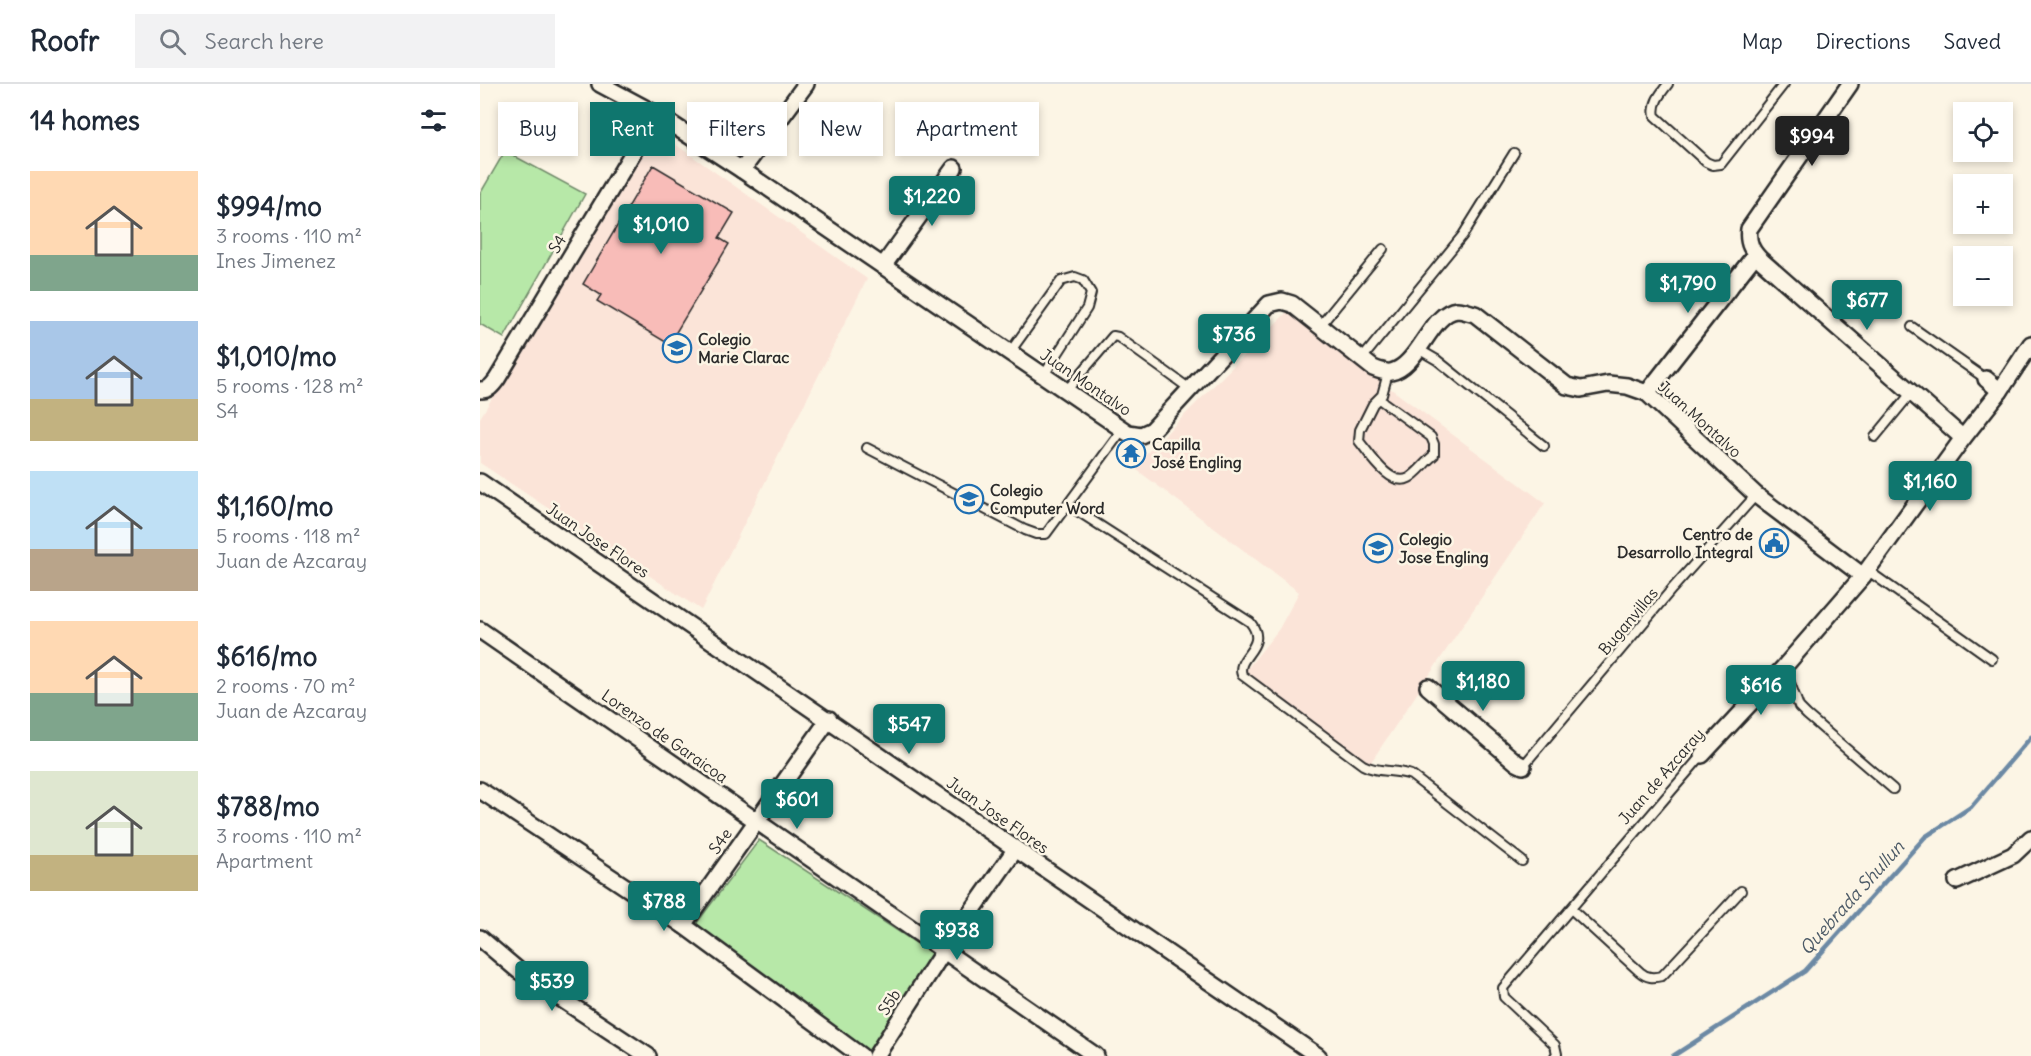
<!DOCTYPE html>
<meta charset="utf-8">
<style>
body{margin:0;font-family:Delius,sans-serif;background:#f2f2f3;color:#1f2937;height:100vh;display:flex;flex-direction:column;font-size:22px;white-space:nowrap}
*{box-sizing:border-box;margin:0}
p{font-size:20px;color:#747a83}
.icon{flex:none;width:33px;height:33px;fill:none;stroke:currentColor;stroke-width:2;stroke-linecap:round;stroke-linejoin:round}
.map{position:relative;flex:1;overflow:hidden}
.side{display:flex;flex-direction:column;background:#fff;width:480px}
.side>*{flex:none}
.guide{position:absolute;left:18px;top:18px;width:570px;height:54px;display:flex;gap:12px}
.tools{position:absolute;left:1473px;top:18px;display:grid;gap:12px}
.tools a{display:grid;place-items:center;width:60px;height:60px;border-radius:0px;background:#fff;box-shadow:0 3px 9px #0003;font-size:30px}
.price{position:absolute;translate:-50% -51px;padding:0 14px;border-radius:6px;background:#0f766e;color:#fff;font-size:20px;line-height:39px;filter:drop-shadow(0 2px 3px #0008)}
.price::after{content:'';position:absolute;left:50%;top:36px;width:18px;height:14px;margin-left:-9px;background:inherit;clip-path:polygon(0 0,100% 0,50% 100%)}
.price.current{background:#222;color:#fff}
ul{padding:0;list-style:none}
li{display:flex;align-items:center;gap:18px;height:150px;padding:0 30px}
li span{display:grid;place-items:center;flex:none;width:168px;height:120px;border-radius:0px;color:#555}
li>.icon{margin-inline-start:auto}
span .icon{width:72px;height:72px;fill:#fffc;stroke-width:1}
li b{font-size:26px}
h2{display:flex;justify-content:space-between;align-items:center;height:72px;padding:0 30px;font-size:26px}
.chip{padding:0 21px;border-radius:0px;background:#fff;box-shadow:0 3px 9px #0003;font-size:21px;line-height:54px}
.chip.current{background:#0f766e;color:#fff}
header{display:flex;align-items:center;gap:36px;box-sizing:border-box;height:84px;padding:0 30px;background:#fff;border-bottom:2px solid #e0e1e3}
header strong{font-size:28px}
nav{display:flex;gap:33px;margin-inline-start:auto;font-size:21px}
.search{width:420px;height:54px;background:#f2f2f3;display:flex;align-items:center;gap:15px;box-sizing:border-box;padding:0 21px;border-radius:0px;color:#747a83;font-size:22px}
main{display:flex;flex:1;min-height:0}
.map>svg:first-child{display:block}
.built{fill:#fbe4d8}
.green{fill:#b7e8a8;stroke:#718a6a;stroke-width:1.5}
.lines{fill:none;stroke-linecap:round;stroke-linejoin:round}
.stream{stroke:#6c89a4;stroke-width:4.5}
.building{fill:#f8bcb8;stroke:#2b2b2b;stroke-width:1.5}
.service-casing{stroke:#2b2b2b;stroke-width:12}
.minor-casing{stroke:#2b2b2b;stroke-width:20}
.service{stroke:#fcf5e5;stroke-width:8}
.minor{stroke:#fcf5e5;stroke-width:15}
.labels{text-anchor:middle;stroke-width:5;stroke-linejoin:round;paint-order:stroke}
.street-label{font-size:16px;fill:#2b2b2b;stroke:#fcf5e5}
.poi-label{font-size:16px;font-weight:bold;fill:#2b2b2b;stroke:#fcf5e5;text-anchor:start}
.water-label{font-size:18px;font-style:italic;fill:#4c5a67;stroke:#fcf5e5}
</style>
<header>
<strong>Roofr</strong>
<div class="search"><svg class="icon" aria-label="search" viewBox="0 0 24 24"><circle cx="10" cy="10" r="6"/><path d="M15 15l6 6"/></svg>Search here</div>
<nav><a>Map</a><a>Directions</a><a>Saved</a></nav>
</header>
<main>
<section class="side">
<h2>14 homes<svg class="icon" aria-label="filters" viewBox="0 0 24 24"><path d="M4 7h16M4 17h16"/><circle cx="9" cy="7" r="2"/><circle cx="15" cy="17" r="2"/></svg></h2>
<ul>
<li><span style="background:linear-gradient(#ffd9b3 70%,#7fa58c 0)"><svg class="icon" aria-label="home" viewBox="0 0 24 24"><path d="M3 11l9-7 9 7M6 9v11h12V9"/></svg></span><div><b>$994/mo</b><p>3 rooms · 110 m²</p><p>Ines Jimenez</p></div></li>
<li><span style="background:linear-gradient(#a9c7e8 65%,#c2b280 0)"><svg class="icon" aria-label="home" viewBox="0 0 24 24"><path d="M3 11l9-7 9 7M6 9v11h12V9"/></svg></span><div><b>$1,010/mo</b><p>5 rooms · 128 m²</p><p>S4</p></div></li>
<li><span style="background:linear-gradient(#bfe0f5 65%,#b9a48a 0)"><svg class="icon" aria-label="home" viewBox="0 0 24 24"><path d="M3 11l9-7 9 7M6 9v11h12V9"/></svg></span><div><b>$1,160/mo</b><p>5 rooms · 118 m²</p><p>Juan de Azcaray</p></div></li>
<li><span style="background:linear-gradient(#ffd9b3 60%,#7fa58c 0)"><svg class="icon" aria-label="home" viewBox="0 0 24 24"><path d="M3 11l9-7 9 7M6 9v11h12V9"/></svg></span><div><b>$616/mo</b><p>2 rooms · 70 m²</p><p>Juan de Azcaray</p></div></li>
<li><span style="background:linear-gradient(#dfe7d0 70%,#c2b280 0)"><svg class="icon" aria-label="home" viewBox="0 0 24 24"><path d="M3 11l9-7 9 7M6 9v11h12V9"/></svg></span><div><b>$788/mo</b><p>3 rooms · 110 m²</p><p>Apartment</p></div></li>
</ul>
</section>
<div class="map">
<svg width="1551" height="972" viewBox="0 0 1551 972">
<rect width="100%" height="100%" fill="#fcf5e5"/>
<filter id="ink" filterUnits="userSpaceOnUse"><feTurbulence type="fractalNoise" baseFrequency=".0167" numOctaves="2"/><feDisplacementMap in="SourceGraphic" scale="12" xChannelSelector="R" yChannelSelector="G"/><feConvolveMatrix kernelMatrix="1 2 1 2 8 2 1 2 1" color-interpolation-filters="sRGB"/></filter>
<g filter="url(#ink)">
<g class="built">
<polygon points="175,46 387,195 221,526 0,379 0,334"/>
<polygon points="807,228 1065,419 889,681 763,590 799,545 819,508 653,383"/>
</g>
<g class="green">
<polygon points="25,67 105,110 24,254 0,240 0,110"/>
<polygon points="279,756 453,870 390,969 216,840"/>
</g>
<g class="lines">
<polyline class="stream" points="1193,972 1325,887 1445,753 1491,723 1551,653"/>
</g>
<polygon class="building" points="173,81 254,129 239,154 249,160 189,260 117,217 121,211 103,200"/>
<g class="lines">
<g class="service-casing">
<g id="service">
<path d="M1188 0C1180 10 1172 20 1175 32L1226 78 1233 81 1241 80 1304 0"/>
<polyline points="840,242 903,165"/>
<polyline points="1432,243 1506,295"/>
<polyline points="938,265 957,276 1064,362"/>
<polyline points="530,268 581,197 595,193 603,196 611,209 607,224 564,291"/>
<polyline points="881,276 983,151 1034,69"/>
<polyline points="586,307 633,252 638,253 710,305"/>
<path d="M899 315 951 353 954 360V371C946 377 938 389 929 394 910 404 889 369 879 357L880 346 893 320 902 311 908 289"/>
<polyline points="1395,353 1432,308"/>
<polyline points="387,364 545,446 556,450 566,450 643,345"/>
<path d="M588 421 770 538C790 563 755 572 762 591L883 681C897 689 915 685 931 691L1042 777"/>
<polyline points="1387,486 1512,575"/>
<polyline points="1309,596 1319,623 1327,631 1413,705"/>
<polyline points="1043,682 1192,505 1276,411"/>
<path d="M1091 825 1160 888C1167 894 1173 894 1182 892L1261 807"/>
<polyline points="1075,972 1077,970 1075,961 1024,913 1023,904 1222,671"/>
</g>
</g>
<g class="minor-casing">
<g id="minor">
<path d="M120 0 176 30 262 86 648 349 661 351 672 346 789 220 802 217 812 220 893 284C898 286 905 289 911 288 939 282 950 229 977 226 983 226 990 229 995 230L1087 302 1101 305 1128 300 1147 302 1167 309 1276 411 1383 492"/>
<path d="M1370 0 1269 145C1267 159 1272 168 1283 178L1483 354"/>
<polyline points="262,86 326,0"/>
<polyline points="403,182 474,84"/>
<polyline points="1506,295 1520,307"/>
<path d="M0 306C9 306 12 302 17 295L176 30"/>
<polyline points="1167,309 1275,171"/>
<path d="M0 398C280 588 558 781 838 972"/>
<polyline points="0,546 616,972"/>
<polyline points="948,603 1037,679 1043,682"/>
<polyline points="1222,671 1304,583 1383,492 1483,354 1520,307 1551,260"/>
<polyline points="0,706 203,841 381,972"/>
<polyline points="1477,797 1533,771 1551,754"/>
<polyline points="203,841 349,635"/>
<polyline points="0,854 39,887 168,972"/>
<polyline points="396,972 463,868 535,766"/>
</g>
</g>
<use href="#service" class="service"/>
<use href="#minor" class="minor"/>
</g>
</g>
<defs>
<g id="school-ring" transform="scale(1.5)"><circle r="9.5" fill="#fcf5e5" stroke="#1f6fb2" stroke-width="1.5"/><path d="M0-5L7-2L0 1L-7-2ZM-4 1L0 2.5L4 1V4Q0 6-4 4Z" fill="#1f6fb2"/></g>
<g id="temple-ring" transform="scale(1.5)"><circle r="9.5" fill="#fcf5e5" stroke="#1f6fb2" stroke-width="1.5"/><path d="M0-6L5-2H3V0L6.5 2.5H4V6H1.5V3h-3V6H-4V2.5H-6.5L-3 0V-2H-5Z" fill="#1f6fb2"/></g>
<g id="civic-ring" transform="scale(1.5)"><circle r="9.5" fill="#fcf5e5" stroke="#1f6fb2" stroke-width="1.5"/><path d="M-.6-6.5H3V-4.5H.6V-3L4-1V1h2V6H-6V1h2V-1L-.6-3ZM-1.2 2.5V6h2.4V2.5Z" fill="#1f6fb2"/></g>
</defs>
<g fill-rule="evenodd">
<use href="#school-ring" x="197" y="264"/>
<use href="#temple-ring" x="651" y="369"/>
<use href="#school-ring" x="489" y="415"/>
<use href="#civic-ring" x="1294" y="459"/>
<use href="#school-ring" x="898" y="464"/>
</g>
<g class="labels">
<g class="street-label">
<text transform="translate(77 160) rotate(-59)" y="6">S4</text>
<text transform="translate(606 298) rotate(34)" y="6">Juan Montalvo</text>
<text transform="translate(1220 335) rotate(42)" y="6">Juan Montalvo</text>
<text transform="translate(118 456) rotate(34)" y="6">Juan Jose Flores</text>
<text transform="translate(1148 537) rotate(-50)" y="6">Buganvillas</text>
<text transform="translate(185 652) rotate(35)" y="6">Lorenzo de Garaicoa</text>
<text transform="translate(1181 692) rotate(-49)" y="6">Juan de Azcaray</text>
<text transform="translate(518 731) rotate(35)" y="6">Juan Jose Flores</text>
<text transform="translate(240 757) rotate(-55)" y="6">S4e</text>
<text transform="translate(409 918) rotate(-57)" y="6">S5b</text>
</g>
<g class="poi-label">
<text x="218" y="261">Colegio<tspan x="218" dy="18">Marie Clarac</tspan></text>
<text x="672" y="366">Capilla<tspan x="672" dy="18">José Engling</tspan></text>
<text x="510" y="412">Colegio<tspan x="510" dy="18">Computer Word</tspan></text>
<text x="1273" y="456" text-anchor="end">Centro de<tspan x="1273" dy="18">Desarrollo Integral</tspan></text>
<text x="919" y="461">Colegio<tspan x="919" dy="18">Jose Engling</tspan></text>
</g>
<g class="water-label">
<text transform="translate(1372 814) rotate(-48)" y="6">Quebrada Shullun</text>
</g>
</g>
</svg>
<div class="tools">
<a><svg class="icon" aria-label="locate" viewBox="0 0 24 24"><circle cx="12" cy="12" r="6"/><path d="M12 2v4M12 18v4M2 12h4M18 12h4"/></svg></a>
<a>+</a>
<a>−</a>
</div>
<b class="price current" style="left:1332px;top:83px">$994</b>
<b class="price" style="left:452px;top:143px">$1,220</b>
<b class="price" style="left:181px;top:171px">$1,010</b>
<b class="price" style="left:1208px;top:230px">$1,790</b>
<b class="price" style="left:1387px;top:247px">$677</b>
<b class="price" style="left:754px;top:281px">$736</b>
<b class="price" style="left:1450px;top:428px">$1,160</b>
<b class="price" style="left:1003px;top:628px">$1,180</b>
<b class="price" style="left:1281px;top:632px">$616</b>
<b class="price" style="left:429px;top:671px">$547</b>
<b class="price" style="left:317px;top:746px">$601</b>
<b class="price" style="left:184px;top:848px">$788</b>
<b class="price" style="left:477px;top:877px">$938</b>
<b class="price" style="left:72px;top:928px">$539</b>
<div class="guide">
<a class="chip">Buy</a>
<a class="chip current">Rent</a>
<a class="chip">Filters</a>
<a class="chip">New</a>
<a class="chip">Apartment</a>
</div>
</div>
</main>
